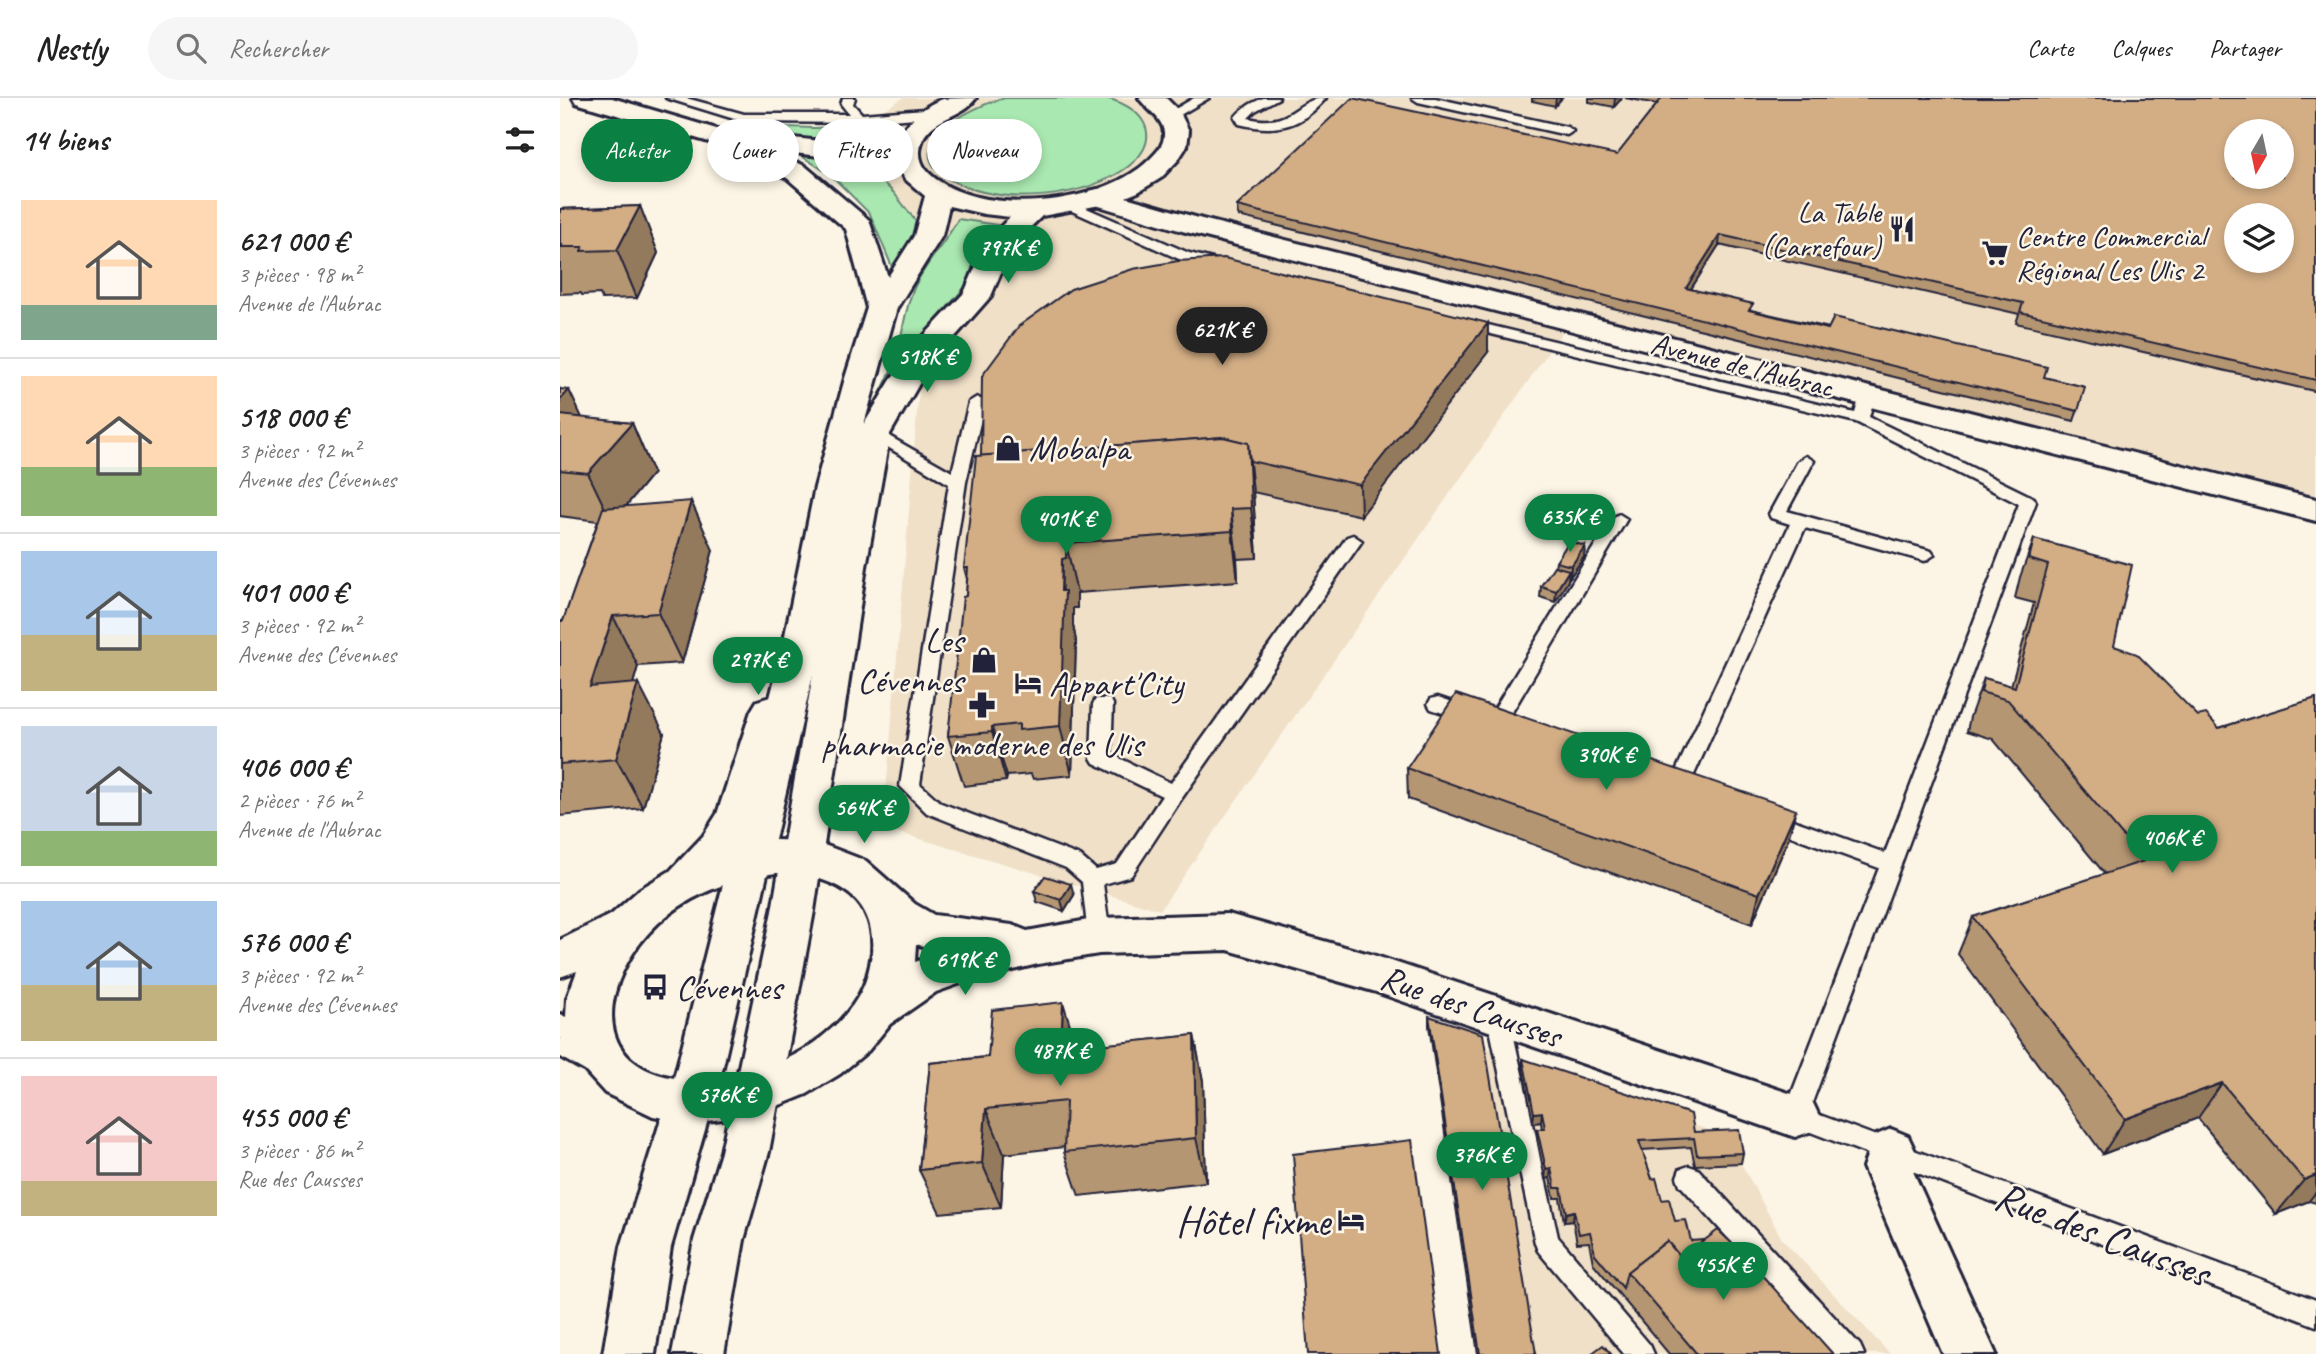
<!DOCTYPE html>
<html lang="fr">
<meta charset="utf-8">
<style>
body{margin:0;font-family:Caveat,sans-serif;background:#f6f6f6;color:#222;height:100vh;display:flex;flex-direction:column;font-size:26px;white-space:nowrap}
*{box-sizing:border-box;margin:0}
p{font-size:23px;color:#767676}
.icon{flex:none;width:38px;height:38px;fill:none;stroke:currentColor;stroke-width:2;stroke-linecap:round;stroke-linejoin:round}
.map{position:relative;flex:1;overflow:hidden}
.details{display:flex;flex-direction:column;background:#fff;width:560px}
.details>*{flex:none}
.top-card{position:absolute;left:21px;top:21px;width:665px;height:63px;display:flex;gap:14px}
.needle{width:46px;rotate:189deg}
.controls{position:absolute;left:1664px;top:21px;display:grid;gap:14px}
.controls a{display:grid;place-items:center;width:70px;height:70px;border-radius:50%;background:#fff;box-shadow:0 4px 10px #0003;font-size:35px}
.price{position:absolute;translate:-50% -60px;padding:0 16px;border-radius:24px;background:#0b8043;color:#fff;font-size:23px;line-height:46px;filter:drop-shadow(0 2px 4px #0008)}
.price::after{content:'';position:absolute;left:50%;top:42px;width:21px;height:16px;margin-left:-10px;background:inherit;clip-path:polygon(0 0,100% 0,50% 100%)}
.price.on{background:#222;color:#fff}
ul{padding:0;list-style:none}
li{display:flex;align-items:center;gap:21px;height:175px;padding:0 21px}
li+li{border-top:2px solid #e0e0e0}
li span{display:grid;place-items:center;flex:none;width:196px;height:140px;border-radius:0px;color:#555}
li>.icon{margin-inline-start:auto}
span .icon{width:84px;height:84px;fill:#fffc;stroke-width:1}
li b{font-size:30px}
h2{display:flex;justify-content:space-between;align-items:center;height:84px;padding:0 21px;font-size:30px}
.pill{padding:0 24px;border-radius:32px;background:#fff;box-shadow:0 4px 10px #0003;font-size:24px;line-height:63px}
.pill.on{background:#0b8043;color:#fff}
header{display:flex;align-items:center;gap:42px;box-sizing:border-box;height:98px;padding:0 35px;background:#fff;border-bottom:2px solid #e0e0e0}
header strong{font-size:33px}
nav{display:flex;gap:38px;margin-inline-start:auto;font-size:24px}
.search{width:490px;height:63px;background:#f6f6f6;display:flex;align-items:center;gap:18px;box-sizing:border-box;padding:0 24px;border-radius:38px;color:#767676;font-size:26px}
main{display:flex;flex:1;min-height:0}
.map>svg:first-child{display:block}
.built{fill:#f0e0c8;fill-rule:evenodd}
.green{fill:#a9e8b0;stroke:#668576;stroke-width:2}
.lines{fill:none;stroke-linecap:round;stroke-linejoin:round}
.lane-casing{stroke:#22223b;stroke-width:5}
.street-casing{stroke:#22223b;stroke-width:6}
.secondary-casing{stroke:#22223b;stroke-width:6}
.lane{fill:#fcf5e5;fill-rule:evenodd}
.street{fill:#fcf5e5;fill-rule:evenodd}
.secondary{fill:#fcf5e5;fill-rule:evenodd}
.wall{fill:#b59672;stroke:#22223b;stroke-width:2}
.shaded-wall{fill:#947a5d;stroke:#22223b;stroke-width:2}
.building{fill:#d3ae85;stroke:#22223b;stroke-width:2;fill-rule:evenodd}
.labels{text-anchor:middle;stroke-width:5;stroke-linejoin:round;paint-order:stroke}
.far-poi-label{font-size:30px;fill:#22223b;stroke:#fcf5e5;text-anchor:end}
.far-street-label{font-size:30px;fill:#22223b;stroke:#fcf5e5}
.poi-label{font-size:35px;fill:#22223b;stroke:#fcf5e5;text-anchor:start}
.street-label{font-size:35px;fill:#22223b;stroke:#fcf5e5}
.near-poi-label{font-size:42px;fill:#22223b;stroke:#fcf5e5;text-anchor:end}
.near-street-label{font-size:42px;fill:#22223b;stroke:#fcf5e5}
</style>
<header>
<strong>Nestly</strong>
<div class="search"><svg class="icon" aria-label="search" viewBox="0 0 24 24"><circle cx="10" cy="10" r="6"/><path d="M15 15l6 6"/></svg>Rechercher</div>
<nav><a>Carte</a><a>Calques</a><a>Partager</a></nav>
</header>
<main>
<section class="details">
<h2>14 biens<svg class="icon" aria-label="filters" viewBox="0 0 24 24"><path d="M4 7h16M4 17h16"/><circle cx="9" cy="7" r="2"/><circle cx="15" cy="17" r="2"/></svg></h2>
<ul>
<li><span style="background:linear-gradient(#ffd9b3 75%,#7fa58c 0)"><svg class="icon" aria-label="home" viewBox="0 0 24 24"><path d="M3 11l9-7 9 7M6 9v11h12V9"/></svg></span><div><b>621 000 €</b><p>3 pièces · 98 m²</p><p>Avenue de l'Aubrac</p></div></li>
<li><span style="background:linear-gradient(#ffd9b3 65%,#8fb573 0)"><svg class="icon" aria-label="home" viewBox="0 0 24 24"><path d="M3 11l9-7 9 7M6 9v11h12V9"/></svg></span><div><b>518 000 €</b><p>3 pièces · 92 m²</p><p>Avenue des Cévennes</p></div></li>
<li><span style="background:linear-gradient(#a9c7e8 60%,#c2b280 0)"><svg class="icon" aria-label="home" viewBox="0 0 24 24"><path d="M3 11l9-7 9 7M6 9v11h12V9"/></svg></span><div><b>401 000 €</b><p>3 pièces · 92 m²</p><p>Avenue des Cévennes</p></div></li>
<li><span style="background:linear-gradient(#c9d6e8 75%,#8fb573 0)"><svg class="icon" aria-label="home" viewBox="0 0 24 24"><path d="M3 11l9-7 9 7M6 9v11h12V9"/></svg></span><div><b>406 000 €</b><p>2 pièces · 76 m²</p><p>Avenue de l'Aubrac</p></div></li>
<li><span style="background:linear-gradient(#a9c7e8 60%,#c2b280 0)"><svg class="icon" aria-label="home" viewBox="0 0 24 24"><path d="M3 11l9-7 9 7M6 9v11h12V9"/></svg></span><div><b>576 000 €</b><p>3 pièces · 92 m²</p><p>Avenue des Cévennes</p></div></li>
<li><span style="background:linear-gradient(#f6c9c9 75%,#c2b280 0)"><svg class="icon" aria-label="home" viewBox="0 0 24 24"><path d="M3 11l9-7 9 7M6 9v11h12V9"/></svg></span><div><b>455 000 €</b><p>3 pièces · 86 m²</p><p>Rue des Causses</p></div></li>
</ul>
</section>
<div class="map">
<svg width="1756" height="1256" viewBox="0 0 1756 1256">
<rect width="100%" height="100%" fill="#fcf5e5"/>
<filter id="ink" filterUnits="userSpaceOnUse"><feTurbulence type="fractalNoise" baseFrequency=".0143" numOctaves="2"/><feDisplacementMap in="SourceGraphic" scale="14" xChannelSelector="R" yChannelSelector="G"/><feConvolveMatrix kernelMatrix="1 2 1 2 8 2 1 2 1" color-interpolation-filters="sRGB"/></filter>
<g filter="url(#ink)">
<g class="built">
<path d="M343 0H1756V398L1017 213 600 812 323 730 369 168 291 32ZM1676 33H1722V79H1676ZM1676 117H1722V163H1676Z"/>
<polygon points="922,946 963,971 1176,1041 1181,1065 1222,1141 1330,1256 918,1256"/>
</g>
<g class="green">
<path d="M445 0H546C590 11 604 46 562 73 515 102 440 108 391 82 331 49 413 7 445 0Z"/>
<polygon points="312,27 329,28 320,49 193,34 198,28 255,30"/>
<polygon points="235,54 302,64 334,95 361,130 332,169 310,116 271,77"/>
<path d="M398 121 444 128 427 141 417 155 406 188 349 253 303 328C313 308 330 280 336 259 343 237 344 212 354 190 365 165 385 146 398 121Z"/>
</g>
<g class="lines">
<g class="lane-casing">
<g id="lane">
<polygon points="106,0 126,0 184,16 289,16 281,6 283,0 295,0 293,6 302,16 377,10 383,14 377,18 300,25 184,24"/>
<polygon points="634,0 649,0 615,20 611,21 605,17"/>
<path d="M703 0H719L695 13 688 20C733 31 734 0 766 0 740 30 716 35 679 26L675 19C683 9 692 5 703 0Z"/>
<polygon points="852,0 875,0 1007,29 1013,33 1007,37 858,4"/>
<polygon points="508,102 629,155 668,165 670,168 663,172 619,161 503,109 503,103"/>
<polygon points="903,221 1295,315 1301,295 1313,295 1315,298 1309,319 1474,400 1476,404 1249,1013 1756,1202 1756,1228 1227,1025 1223,1018 1319,770 1201,727 1198,721 1201,715 1208,713 1325,755 1459,406 1296,324 898,228 896,225 898,222"/>
<polygon points="417,299 425,304 406,384 360,686 381,705 520,758 536,772 557,766 602,698 534,665 531,660 533,606 536,601 550,601 553,606 551,656 611,685 787,439 793,437 802,443 622,700 571,778 543,786 550,838 547,844 539,847 531,844 528,838 522,784 506,770 367,715 340,688 389,386 306,336 308,333 320,333 392,374 409,304"/>
<polygon points="1246,358 1254,363 1227,413 1371,453 1374,457 1365,463 1245,430 1128,690 1125,695 1118,698 1111,695 1108,690 1230,426 1211,420 1209,416 1238,363"/>
<polygon points="1059,416 1067,421 942,631 928,631 925,626 928,621 1051,421"/>
<polygon points="878,599 919,613 922,618 919,623 912,625 871,611 868,606 871,601"/>
<polygon points="938,907 946,910 949,917 998,1139 1090,1247 1094,1256 1064,1256 978,1153 975,1145 927,917 930,910"/>
<polygon points="1129,1068 1138,1071 1300,1247 1304,1256 1273,1256 1120,1087 1117,1079 1120,1071"/>
</g>
</g>
<g class="street-casing">
<g id="street">
<polygon points="538,91 642,121 1756,401 1756,423 622,133 529,105 525,99 529,93"/>
<path d="M210 599 223 603 229 613 196 719 180 748 216 742 242 743 267 748 306 763 355 806 374 817 452 827 467 833 539 820 668 816 813 857 1235 997 1252 1003 1259 1018 1252 1033 1235 1039 813 893 668 852 539 856 478 866 404 884 376 894 330 926 308 953 280 976 247 996 195 1017 130 1025 93 1018 45 995 25 973 0 959V916L6 919 7 900 17 873 0 879V842L52 816 80 791 110 773 143 738 157 716 191 613 197 603ZM216 775C266 776 317 794 312 854 310 870 307 884 298 899 264 956 178 992 114 980 15 962 51 860 109 816 141 792 177 780 216 775ZM356 846 383 854 355 864Z"/>
<polygon points="1331,1031 1348,1038 1355,1053 1351,1069 1436,1256 1383,1256 1303,1069 1314,1038"/>
</g>
</g>
<g class="secondary-casing">
<path id="secondary" d="M13 0H52L160 32 335 51C341 29 361 8 383 1 393 0 406 0 416 0 401 22 363 19 360 53 359 66 368 76 379 83 431 119 545 106 590 61 598 53 605 46 604 34 602 19 587 12 579 0H606L619 13 629 33 627 48 618 62 601 80 578 94 551 105 482 118 453 146 431 198 370 267 330 336 306 469 254 813 209 1054 184 1142 164 1256H112L134 1142 161 1054 212 813 253 576 162 973 111 1149 95 1256H43L61 1149 116 973 222 552 255 389 285 280 307 210 286 131 227 80 184 60 180 55 184 50 149 44 16 5ZM208 52 337 67 345 81 365 98 354 138 328 179 309 122 245 68ZM389 108 424 116 450 119 427 143 404 195 346 257 304 326 337 210 382 138Z"/>
</g>
<use href="#lane" class="lane"/>
<use href="#street" class="street"/>
<use href="#secondary" class="secondary"/>
</g>
<g class="wall">
<polygon points="972,0 1002,0 995,8 972,3"/>
<polygon points="1029,0 1062,0 1054,9 1029,4"/>
<polygon points="1065,0 1756,0 1756,290 1754,293 1456,225 1459,216 1159,147 1131,191 1191,212 1525,289 1514,323 678,118 677,108 1057,57 1097,6"/>
<polygon points="80,108 98,155 77,200 42,201 40,196 22,197 21,195 0,196 0,111"/>
<polygon points="928,254 801,418 693,394 697,460 677,461 678,483 517,495 517,510 513,510 513,527 516,543 512,677 473,681 471,676 447,678 446,683 404,688 388,638 406,498 407,481 404,470 421,358"/>
<polygon points="0,291 22,320 72,325 93,375 66,408 153,452 122,565 78,568 73,586 104,635 83,710 0,718 0,523 3,523 38,423 0,418"/>
<polygon points="1474,441 1554,548 1638,618 1659,630 1756,600 1756,1105 1749,1103 1716,1116 1638,1020 1543,1056 1398,856 1413,819 1545,776 1433,641 1407,633 1410,619 1424,580 1451,588 1474,505 1455,500 1460,479"/>
<polygon points="1025,448 1024,459 1010,479 1008,478 1008,483 995,504 980,499 981,488 995,468 996,464"/>
<polygon points="847,670 1228,742 1192,826 848,701"/>
<polygon points="474,793 514,797 504,813 477,804"/>
<polygon points="869,918 976,1256 918,1256 869,928"/>
<polygon points="634,937 643,983 646,1084 519,1098 504,1054 504,1049 444,1056 441,1109 380,1115 359,1072 370,965"/>
<polygon points="963,961 1183,1055 1181,1065 1135,1067 1131,1049 1082,1052 1092,1081 1102,1102 1115,1123 1131,1143 1273,1256 1109,1256 1033,1165 1029,1144 1017,1145 1013,1123 1004,1124 1000,1100 994,1100 990,1080 985,1081 977,1041 977,1031 982,1031 981,1024 973,1025 963,971"/>
</g>
<g class="shaded-wall">
<polygon points="996,0 1002,0 995,8"/>
<polygon points="1055,0 1062,0 1054,9"/>
<polygon points="80,108 98,155 77,200 57,152"/>
<polygon points="1160,137 1159,147 1125,200 1126,190"/>
<polygon points="928,225 928,254 801,418 800,387"/>
<polygon points="9,292 32,341 0,342 0,302"/>
<polygon points="72,325 93,375 52,425 28,375"/>
<polygon points="688,345 693,394 697,460 691,410"/>
<polygon points="131,403 153,452 122,565 98,515"/>
<polygon points="671,411 677,461 678,483 672,433"/>
<polygon points="506,445 517,495 517,510 513,510 513,527 516,543 512,677 500,628 502,461"/>
<polygon points="1025,448 1024,459 1010,479 1011,468"/>
<polygon points="1009,472 1008,483 995,504 996,493"/>
<polygon points="53,518 78,568 58,639 30,589"/>
<polygon points="78,585 104,635 83,710 56,661"/>
<polygon points="432,629 447,678 446,683 432,634"/>
<polygon points="1236,712 1228,742 1192,826 1199,796"/>
<polygon points="511,786 514,797 504,813 501,802"/>
<polygon points="503,904 517,950 501,951"/>
<polygon points="634,937 643,983 646,1084 636,1040"/>
<polygon points="1662,985 1638,1020 1543,1056 1565,1021"/>
<polygon points="426,1011 444,1056 441,1109 422,1065"/>
<polygon points="982,1014 981,1024 973,1025 974,1015"/>
<polygon points="991,1070 990,1080 985,1081 986,1071"/>
<polygon points="1756,1077 1756,1094 1749,1103 1716,1116 1744,1082"/>
<polygon points="1014,1113 1013,1123 1004,1124 1006,1115"/>
</g>
<g class="building">
<path d="M792 0 1057 57 1102 0H1756V282L1460 214 1463 205 1160 137 1126 190 1193 206 1189 212 1268 231 1274 219 1487 269 1484 279 1525 289 1518 313 677 108ZM1676 33H1722V79H1676ZM1676 117H1722V163H1676Z"/>
<polygon points="80,108 57,152 21,153 23,149 1,149 2,147 0,147 0,111"/>
<polygon points="664,160 928,225 800,387 690,363 688,345 663,339 421,358 422,278 459,228 511,191 573,171 618,163"/>
<polygon points="0,291 9,292 0,302"/>
<polygon points="0,317 72,325 28,375 0,372"/>
<polygon points="663,339 688,345 691,410 671,411 672,433 506,445 506,460 502,461 501,493 505,493 500,628 459,632 459,626 432,629 432,634 388,638 403,499 406,498 408,470 404,470 416,358"/>
<polygon points="131,403 98,515 53,518 30,589 78,585 56,661 0,666 0,523 3,523 43,410"/>
<polygon points="1474,441 1572,467 1554,548 1577,556 1638,618 1646,616 1659,630 1756,600 1756,1077 1744,1082 1662,985 1565,1021 1413,819 1584,763 1448,602 1421,594 1424,580 1455,589 1488,467 1469,461"/>
<polygon points="1009,443 1025,448 1011,468 996,464"/>
<polygon points="994,468 1009,472 996,493 981,488"/>
<polygon points="896,596 1236,712 1199,796 847,670"/>
<polygon points="485,778 511,786 501,802 474,793"/>
<polygon points="503,904 501,951 634,937 636,1040 504,1054 506,1003 426,1011 422,1065 359,1072 370,965 428,959 432,912"/>
<polygon points="869,918 923,936 976,1256 920,1256"/>
<polygon points="963,961 1131,1016 1134,1034 1179,1032 1183,1055 1137,1057 1134,1040 1079,1043 1092,1081 1096,1080 1102,1102 1109,1101 1115,1123 1126,1122 1131,1143 1145,1142 1121,1160 1107,1143 1067,1174 1063,1190 1035,1156 1030,1134 1019,1136 1014,1113 1006,1115 1001,1090 995,1090 991,1070 986,1071 977,1031 985,1030 982,1014 974,1015"/>
<polygon points="852,1042 881,1256 748,1256 733,1056"/>
<polygon points="1158,1132 1182,1155 1273,1256 1137,1256 1067,1174 1107,1143 1121,1160"/>
<polygon points="1043,1247 1051,1256 1031,1256"/>
</g>
</g>
<defs>
<g id="restaurant-bare" transform="scale(2.1)"><path d="M-5-6h1v4h1v-4h1v4h1v-4h1v5L-1.5 .5V6h-2V.5L-5-1ZM5-6V6H3V1.5H1.5Q1.5-4 5-6Z" fill="#22223b" stroke="#fcf5e5" stroke-width="2.5" paint-order="stroke"/></g>
<g id="supermarket-bare" transform="scale(2.1)"><path d="M-6-5.5h2.5l.6 2H6L4.5 2H-2.5L-4.4-4H-6ZM-1.5 3.2a1.3 1.3 0 1 0 .1 0ZM3 3.2a1.3 1.3 0 1 0 .1 0Z" fill="#22223b" stroke="#fcf5e5" stroke-width="2.5" paint-order="stroke"/></g>
<g id="shop-bare" transform="scale(2.1)"><path d="M-5-2.5h2.3a2.7 3.5 0 0 1 5.4 0H5L5.5 6h-11ZM-1.5-2.5h3a1.5 2.3 0 0 0-3 0Z" fill="#22223b" stroke="#fcf5e5" stroke-width="2.5" paint-order="stroke"/></g>
<g id="hotel-bare" transform="scale(2.1)"><path d="M-6-4.5h1.5V1H6V5H4.5V3h-9V5H-6ZM-4 0a1.8 1.8 0 1 1 3.6 0ZM.5 0V-2.5h3Q6-2.5 6 0Z" fill="#22223b" stroke="#fcf5e5" stroke-width="2.5" paint-order="stroke"/></g>
<g id="pharmacy-bare" transform="scale(2.1)"><path d="M-2-6h4v4h4v4h-4v4h-4v-4h-4v-4h4Z" fill="#22223b" stroke="#fcf5e5" stroke-width="2.5" paint-order="stroke"/></g>
<g id="bus-bare" transform="scale(2.1)"><path d="M-5-6H5V4H4V6H2V4H-2V6H-4V4H-5ZM-3.5-4V0h7V-4ZM-3.5 1.2v1.5H-2V1.2ZM2 1.2v1.5H3.5V1.2Z" fill="#22223b" stroke="#fcf5e5" stroke-width="2.5" paint-order="stroke"/></g>
</defs>
<g fill-rule="evenodd">
<use href="#restaurant-bare" x="1342" y="131"/>
<use href="#supermarket-bare" x="1435" y="155"/>
<use href="#shop-bare" x="448" y="350"/>
<use href="#shop-bare" x="424" y="562"/>
<use href="#hotel-bare" x="468" y="585"/>
<use href="#pharmacy-bare" x="422" y="607"/>
<use href="#bus-bare" x="95" y="889"/>
<use href="#hotel-bare" x="791" y="1122"/>
</g>
<g class="labels">
<g class="far-poi-label">
<text x="1321" y="124">La Table<tspan x="1321" dy="34">(Carrefour)</tspan></text>
<text x="1456" y="148" text-anchor="start">Centre Commercial<tspan x="1456" dy="34">Régional Les Ulis 2</tspan></text>
</g>
<g class="far-street-label">
<text transform="translate(1182 267) rotate(14)" y="10">Avenue de l'Aubrac</text>
</g>
<g class="poi-label">
<text x="469" y="362">Mobalpa</text>
<text x="403" y="554" text-anchor="end">Les<tspan x="403" dy="40">Cévennes</tspan></text>
<text x="489" y="597">Appart'City</text>
<text x="422" y="658" text-anchor="middle">pharmacie moderne des Ulis</text>
<text x="116" y="901">Cévennes</text>
</g>
<g class="street-label">
<text transform="translate(911 908) rotate(19)" y="12">Rue des Causses</text>
</g>
<g class="near-poi-label">
<text x="770" y="1137">Hôtel fixme</text>
</g>
<g class="near-street-label">
<text transform="translate(1543 1135) rotate(21)" y="15">Rue des Causses</text>
</g>
</g>
</svg>
<div class="controls">
<a><svg class="needle" viewBox="-14 -14 28 28"><path d="M0-13l5 13h-10z" fill="#e53935"/><path d="M0 13l5-13h-10z" fill="#767676"/></svg></a>
<a><svg class="icon" aria-label="layers" viewBox="0 0 24 24"><path d="M12 4l9 5-9 5-9-5zM3 14l9 5 9-5"/></svg></a>
</div>
<b class="price" style="left:448px;top:187px">797K €</b>
<b class="price on" style="left:662px;top:269px">621K €</b>
<b class="price" style="left:367px;top:296px">518K €</b>
<b class="price" style="left:1010px;top:456px">635K €</b>
<b class="price" style="left:506px;top:458px">401K €</b>
<b class="price" style="left:198px;top:599px">297K €</b>
<b class="price" style="left:1046px;top:694px">390K €</b>
<b class="price" style="left:304px;top:747px">564K €</b>
<b class="price" style="left:1612px;top:777px">406K €</b>
<b class="price" style="left:405px;top:899px">619K €</b>
<b class="price" style="left:500px;top:990px">487K €</b>
<b class="price" style="left:167px;top:1034px">576K €</b>
<b class="price" style="left:922px;top:1094px">376K €</b>
<b class="price" style="left:1163px;top:1204px">455K €</b>
<div class="top-card">
<a class="pill on">Acheter</a>
<a class="pill">Louer</a>
<a class="pill">Filtres</a>
<a class="pill">Nouveau</a>
</div>
</div>
</main>
